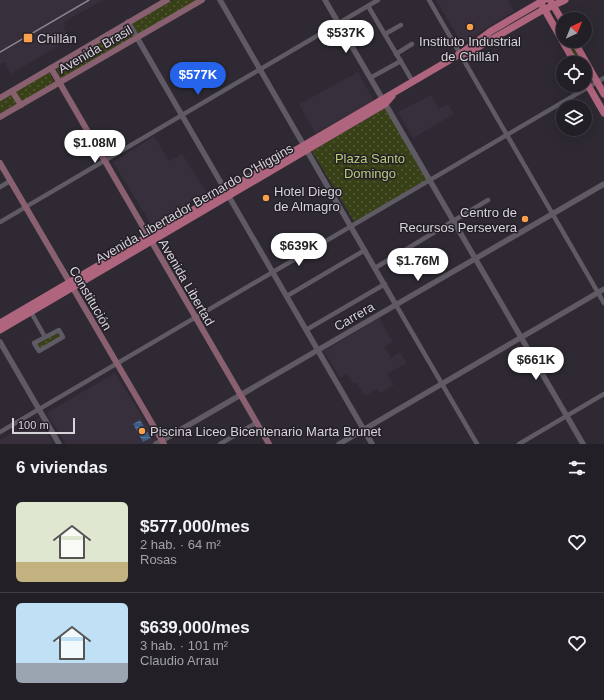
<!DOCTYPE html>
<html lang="es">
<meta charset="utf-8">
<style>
body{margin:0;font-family:Arial,sans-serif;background:#2e2c32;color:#f1f3f6;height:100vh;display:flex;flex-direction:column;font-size:15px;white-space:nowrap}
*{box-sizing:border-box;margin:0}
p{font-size:13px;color:#a2a2a7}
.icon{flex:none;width:22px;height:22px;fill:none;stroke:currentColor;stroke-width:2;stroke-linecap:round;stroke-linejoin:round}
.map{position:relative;height:444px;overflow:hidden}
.sheet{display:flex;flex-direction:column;background:#221f26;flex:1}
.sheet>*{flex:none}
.needle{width:26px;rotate:43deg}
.tools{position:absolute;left:556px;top:12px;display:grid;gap:8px}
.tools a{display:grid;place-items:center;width:36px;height:36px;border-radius:50%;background:#221f26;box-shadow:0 4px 16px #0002,0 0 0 1px #3f3d43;font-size:20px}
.scale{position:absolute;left:12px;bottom:10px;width:63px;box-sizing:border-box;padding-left:4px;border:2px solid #d6d3d9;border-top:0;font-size:11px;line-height:14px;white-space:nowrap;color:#d6d3d9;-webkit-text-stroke:3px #251f28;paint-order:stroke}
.price{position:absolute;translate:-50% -34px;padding:0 9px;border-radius:14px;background:#fff;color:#222;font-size:13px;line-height:26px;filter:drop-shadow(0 1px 2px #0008)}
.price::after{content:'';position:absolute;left:50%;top:24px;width:12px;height:9px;margin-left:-6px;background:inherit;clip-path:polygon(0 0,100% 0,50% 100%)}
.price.selected{background:#2563eb;color:#fff}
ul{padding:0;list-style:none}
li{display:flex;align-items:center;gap:12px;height:100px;padding:0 16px}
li+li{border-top:1px solid #3f3d43}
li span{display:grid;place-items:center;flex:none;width:112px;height:80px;border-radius:6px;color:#555}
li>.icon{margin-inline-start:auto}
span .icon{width:48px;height:48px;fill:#fffc;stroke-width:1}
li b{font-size:17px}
h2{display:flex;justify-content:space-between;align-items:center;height:48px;padding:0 16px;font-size:17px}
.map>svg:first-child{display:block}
.built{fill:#382f3d}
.park{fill:url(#park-dots)}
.water{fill:url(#water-rules)}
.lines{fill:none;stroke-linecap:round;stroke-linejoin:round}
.minor{stroke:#605a64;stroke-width:4.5}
.tertiary{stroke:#605a64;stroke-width:5.5}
.secondary{stroke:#886070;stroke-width:6}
.primary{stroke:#af657d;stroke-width:7}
.rail{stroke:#89858c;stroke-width:1.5}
.poi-dot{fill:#f8a04b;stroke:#251f28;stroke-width:1.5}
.labels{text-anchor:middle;stroke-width:3;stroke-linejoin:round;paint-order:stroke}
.poi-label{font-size:13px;fill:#d6d3d9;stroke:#251f28;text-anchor:start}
.street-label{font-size:13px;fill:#d6d3d9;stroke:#251f28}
.park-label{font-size:13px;fill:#b8cc79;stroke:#251f28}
</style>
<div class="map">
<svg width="604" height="444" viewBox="0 0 604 444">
<defs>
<pattern id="park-dots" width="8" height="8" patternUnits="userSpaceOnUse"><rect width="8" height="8" fill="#374017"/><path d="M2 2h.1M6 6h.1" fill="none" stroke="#535b38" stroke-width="1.8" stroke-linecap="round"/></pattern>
<pattern id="water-rules" width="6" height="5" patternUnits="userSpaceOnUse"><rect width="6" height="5" fill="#3b5c87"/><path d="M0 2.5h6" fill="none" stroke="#577297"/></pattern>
</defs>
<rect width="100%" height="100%" fill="#2e2932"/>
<g class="built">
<polygon points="0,0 103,0 64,22 66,26 63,28 70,39 11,74 4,62 0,64"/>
<polygon points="436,0 508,0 514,11 462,44"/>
<polygon points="358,72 374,101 315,133 299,104"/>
<polygon points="431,95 439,109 448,104 454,114 413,138 398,112"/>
<polygon points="154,136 169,161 182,154 207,193 152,226 113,162"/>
<polygon points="379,318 393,342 385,347 391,358 400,352 407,363 387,374 394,385 380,393 377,389 365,396 356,382 353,384 347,374 340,378 324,351"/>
<polygon points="115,373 156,439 156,442 152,444 66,444 47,414 48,412"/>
<polygon points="39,418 54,444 0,444 0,440"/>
</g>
<g class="park">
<polygon points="173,0 198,0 138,34 131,24"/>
<polygon points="128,26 134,36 61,79 56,68"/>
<polygon points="565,41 574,43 585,63 578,63"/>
<polygon points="49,72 55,83 0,113 0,100"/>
<polygon points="385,108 428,181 355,223 312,151"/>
<polygon points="59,331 62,336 39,349 36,344"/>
</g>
<polygon class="water" points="140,420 151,438 143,442 133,424"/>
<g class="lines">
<g class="minor">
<polyline points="429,0 604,303"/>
<polyline points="368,6 413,82"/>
<polyline points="385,34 401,25"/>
<polyline points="396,54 412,44"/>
<polyline points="370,78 401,61"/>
<polyline points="0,187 10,181"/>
<polyline points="0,222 378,0"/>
<polyline points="375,268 488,200"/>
<polyline points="287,296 365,250"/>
<polyline points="396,305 477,444"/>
<polyline points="31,312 45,337"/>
<polygon points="59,330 63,337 39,351 34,343"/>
<polyline points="306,330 385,284"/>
<polyline points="0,432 604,78"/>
<polyline points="220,444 256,423"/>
<polyline points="519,444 604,394"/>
</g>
<g class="tertiary">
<polyline points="220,0 396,305"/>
<polyline points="325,0 583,444"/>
<polyline points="128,22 372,444"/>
<polyline points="0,342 59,444"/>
<polyline points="156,444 604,184"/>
<polyline points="339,444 604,289"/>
</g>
<g class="secondary">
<polyline points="51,68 269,444"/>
<polyline points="12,91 21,105"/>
<polyline points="0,98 167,0"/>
<polyline points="0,117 202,0"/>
<polyline points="0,163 164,444"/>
</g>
<g class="primary">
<polyline points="550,0 563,22"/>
<polyline points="542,5 575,63"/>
<polyline points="574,41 604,94"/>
<polyline points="460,54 468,53 541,11 565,0"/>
<polyline points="585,80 604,113"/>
<polyline points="0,323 460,54 491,31 544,0"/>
<polyline points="0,330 385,104 392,96"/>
</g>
<polyline class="rail" points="0,52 89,0"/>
</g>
<g class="poi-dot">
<circle cx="470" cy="27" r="4"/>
<rect x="23" y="33" width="10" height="10" rx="2"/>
<circle cx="266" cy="198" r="4"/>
<circle cx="525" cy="219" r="4"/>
<circle cx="142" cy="431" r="4"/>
</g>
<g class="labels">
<g class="poi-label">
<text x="37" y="43">Chillán</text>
<text x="470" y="46" text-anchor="middle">Instituto Industrial<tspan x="470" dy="15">de Chillán</tspan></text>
<text x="274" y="196">Hotel Diego<tspan x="274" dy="15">de Almagro</tspan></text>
<text x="517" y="217" text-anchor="end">Centro de<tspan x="517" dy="15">Recursos Persevera</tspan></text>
<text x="150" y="436">Piscina Liceo Bicentenario Marta Brunet</text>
</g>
<g class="street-label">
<text transform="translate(95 49) rotate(-30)" y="5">Avenida Brasil</text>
<text transform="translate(194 203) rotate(-30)" y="5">Avenida Libertador Bernardo O'Higgins</text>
<text transform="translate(187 282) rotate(60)" y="5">Avenida Libertad</text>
<text transform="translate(91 298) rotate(60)" y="5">Constitución</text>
<text transform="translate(354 316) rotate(-30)" y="5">Carrera</text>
</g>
<g class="park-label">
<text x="370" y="163">Plaza Santo<tspan x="370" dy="15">Domingo</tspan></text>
</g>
</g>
</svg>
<div class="tools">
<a><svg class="needle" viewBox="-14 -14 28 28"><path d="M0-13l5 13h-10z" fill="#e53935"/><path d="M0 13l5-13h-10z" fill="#a2a2a7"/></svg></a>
<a><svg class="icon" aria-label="locate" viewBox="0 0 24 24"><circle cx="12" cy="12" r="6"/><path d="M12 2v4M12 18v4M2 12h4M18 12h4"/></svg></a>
<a><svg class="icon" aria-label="layers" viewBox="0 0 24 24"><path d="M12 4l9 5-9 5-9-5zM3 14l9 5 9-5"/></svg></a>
</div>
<div class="scale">100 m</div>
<b class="price" style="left:346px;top:54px">$537K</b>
<b class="price selected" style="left:198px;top:96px">$577K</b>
<b class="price" style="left:95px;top:164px">$1.08M</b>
<b class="price" style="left:299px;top:267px">$639K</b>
<b class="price" style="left:418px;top:282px">$1.76M</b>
<b class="price" style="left:536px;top:381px">$661K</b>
</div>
<section class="sheet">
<h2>6 viviendas<svg class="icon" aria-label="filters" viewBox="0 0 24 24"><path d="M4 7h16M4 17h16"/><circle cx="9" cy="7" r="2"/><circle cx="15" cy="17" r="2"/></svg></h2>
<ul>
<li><span style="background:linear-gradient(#dfe7d0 75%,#c2b280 0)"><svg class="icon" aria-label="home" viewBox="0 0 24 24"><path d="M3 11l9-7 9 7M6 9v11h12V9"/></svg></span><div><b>$577,000/mes</b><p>2 hab. · 64 m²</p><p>Rosas</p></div><svg class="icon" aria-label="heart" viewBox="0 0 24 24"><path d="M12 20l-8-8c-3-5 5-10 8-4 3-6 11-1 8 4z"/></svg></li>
<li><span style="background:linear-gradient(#bfe0f5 75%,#9aa5b1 0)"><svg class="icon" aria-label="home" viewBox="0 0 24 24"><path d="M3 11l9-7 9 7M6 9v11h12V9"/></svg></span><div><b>$639,000/mes</b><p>3 hab. · 101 m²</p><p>Claudio Arrau</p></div><svg class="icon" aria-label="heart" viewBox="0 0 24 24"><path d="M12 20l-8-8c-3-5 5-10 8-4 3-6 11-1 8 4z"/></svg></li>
</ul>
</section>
